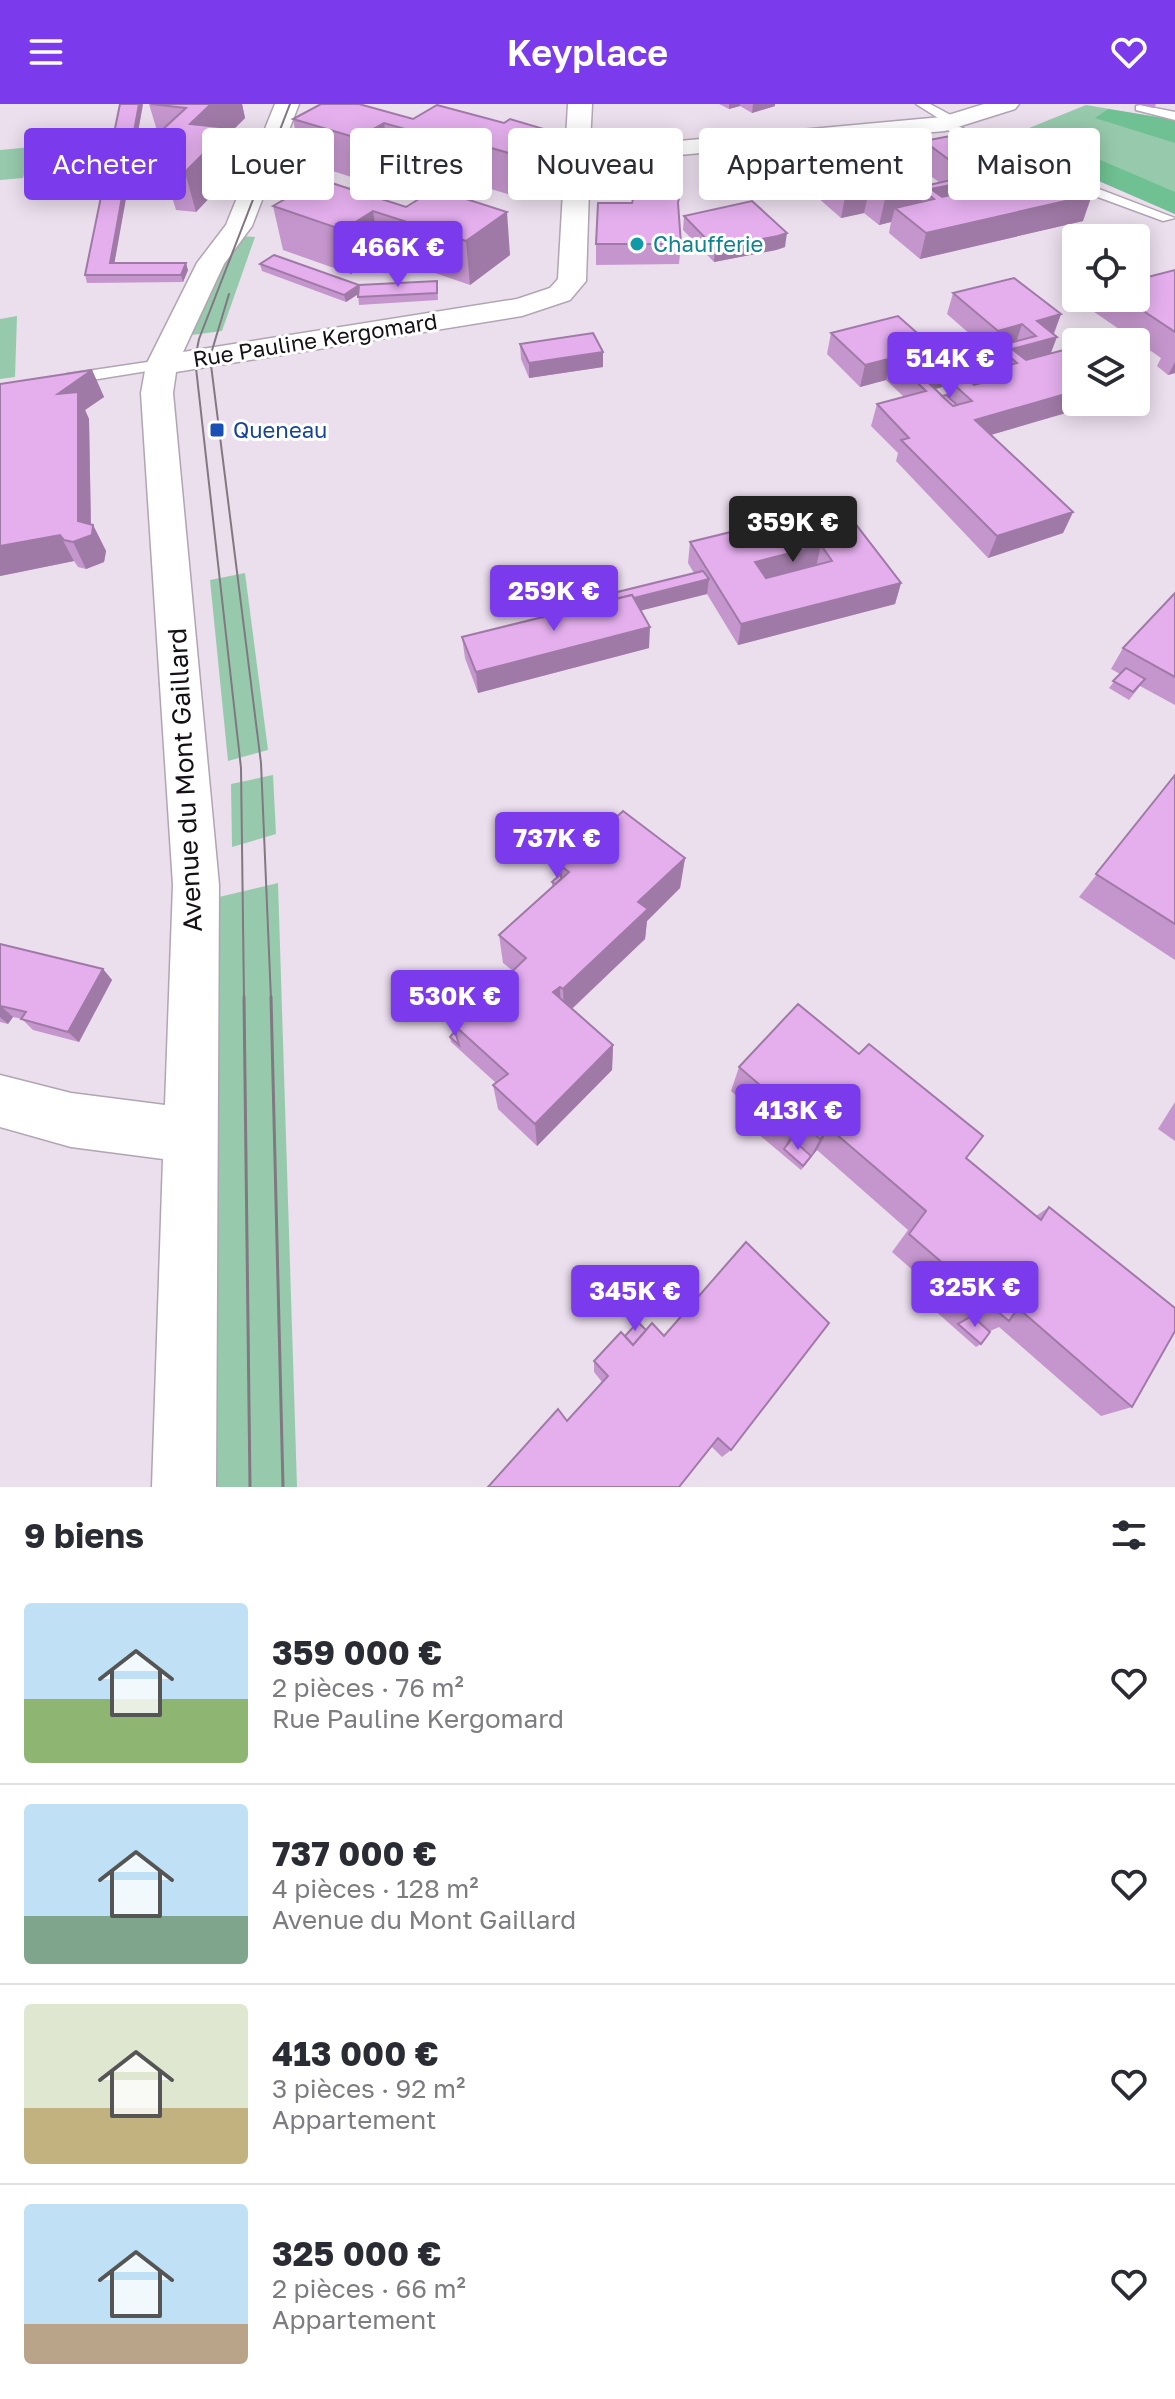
<!DOCTYPE html>
<html lang="fr">
<meta charset="utf-8">
<style>
body{margin:0;font-family:"Golos Text",sans-serif;background:#f2f2f3;color:#2b2b33;height:100vh;display:flex;flex-direction:column;font-size:30px;white-space:nowrap}
*{box-sizing:border-box;margin:0}
p{font-size:26px;color:#7c7c81}
.icon{flex:none;width:44px;height:44px;fill:none;stroke:currentColor;stroke-width:2;stroke-linecap:round;stroke-linejoin:round}
.map{position:relative;height:1383px;overflow:hidden}
.details{display:flex;flex-direction:column;background:#fff;flex:1}
.details>*{flex:none}
.guide{position:absolute;left:24px;top:24px;width:1128px;height:72px;display:flex;gap:16px}
.tools{position:absolute;left:1062px;top:120px;display:grid;gap:16px}
.tools a{display:grid;place-items:center;width:88px;height:88px;border-radius:8px;background:#fff;box-shadow:0 4px 20px #0003;font-size:40px}
.price{position:absolute;translate:-50% -68px;padding:0 18px;border-radius:8px;background:#7c3aed;color:#fff;font-size:26px;line-height:52px;filter:drop-shadow(0 2px 4px #0008)}
.price::after{content:'';position:absolute;left:50%;top:48px;width:24px;height:18px;margin-left:-12px;background:inherit;clip-path:polygon(0 0,100% 0,50% 100%)}
.price.selected{background:#222;color:#fff}
ul{padding:0;list-style:none}
li{display:flex;align-items:center;gap:24px;height:200px;padding:0 24px}
li+li{border-top:2px solid #e1e1e2}
li span{display:grid;place-items:center;flex:none;width:224px;height:160px;border-radius:8px;color:#555}
li>.icon{margin-inline-start:auto}
span .icon{width:96px;height:96px;fill:#fffc;stroke-width:1}
li b{font-size:34px}
h2{display:flex;justify-content:space-between;align-items:center;height:96px;padding:0 24px;font-size:34px}
.tag{padding:0 28px;border-radius:8px;background:#fff;box-shadow:0 4px 20px #0003;font-size:28px;line-height:72px}
.tag.selected{background:#7c3aed;color:#fff}
header{display:flex;justify-content:space-between;align-items:center;height:104px;padding:0 24px;background:#7c3aed;color:#fff;font-size:36px;font-weight:600}
.map>svg:first-child{display:block}
.green{fill:#97caac}
.forest{fill:#6fc093}
.lines{fill:none;stroke-linecap:round;stroke-linejoin:round}
.lane-casing{stroke:#b1a5b3;stroke-width:3}
.street-casing{stroke:#b1a5b3;stroke-width:3}
.lane{fill:#fff;fill-rule:evenodd}
.street{fill:#fff;fill-rule:evenodd}
.tram-far1{stroke:#817882;stroke-width:2}
.tram{stroke:#817882;stroke-width:3}
.wall{fill:#c596cd;fill-rule:evenodd}
.shaded-wall{fill:#a07aa7}
.building{fill:#e5afee;stroke:#a07aa7;stroke-width:2;fill-rule:evenodd}
.culture-dot{fill:#0f9aa8;stroke:#fff;stroke-width:3}
.transit-dot{fill:#1a4fb4;stroke:#fff;stroke-width:3}
.labels{text-anchor:middle;stroke-width:6;stroke-linejoin:round;paint-order:stroke}
.far-culture-label{font-size:22px;fill:#0d838f;stroke:#fff;text-anchor:start}
.far-street-label{font-size:22px;fill:#141015;stroke:#fff}
.far-transit-label{font-size:22px;fill:#164399;stroke:#fff;text-anchor:start}
.street-label{font-size:26px;fill:#141015;stroke:#fff}
</style>
<header><svg class="icon" aria-label="menu" viewBox="0 0 24 24"><path d="M4 6h16M4 12h16M4 18h16"/></svg>Keyplace<svg class="icon" aria-label="heart" viewBox="0 0 24 24"><path d="M12 20l-8-8c-3-5 5-10 8-4 3-6 11-1 8 4z"/></svg></header>
<div class="map">
<svg width="1175" height="1383" viewBox="0 0 1175 1383">
<rect width="100%" height="100%" fill="#ebdeed"/>
<g class="green">
<polygon points="1086,1 1175,16 1175,110 1002,35"/>
<polygon points="32,43 23,74 0,76 0,46"/>
<polygon points="241,132 255,133 222,227 184,232 193,210"/>
<polygon points="17,212 15,273 0,275 0,215"/>
<polygon points="245,469 268,646 228,657 210,476"/>
<polygon points="273,671 276,730 232,743 231,680"/>
<polygon points="278,779 297,1383 213,1383 219,793"/>
</g>
<g class="forest">
<polygon points="1108,5 1175,16 1175,39 1095,14"/>
<polygon points="1002,35 1056,37 1175,88 1175,110"/>
</g>
<g class="lines">
<g class="lane-casing">
<g id="lane">
<polygon points="916,0 930,0 958,15 956,21 1057,69 1175,114 1163,117 1049,75 941,23 943,17"/>
<polygon points="1140,1 1175,8 1175,16 1136,6 1136,2"/>
<polygon points="161,256 166,258 166,264 67,280 59,275 67,270"/>
</g>
</g>
<g class="street-casing">
<polygon id="street" points="275,0 299,0 252,122 224,160 183,248 517,195 550,184 558,175 568,0 592,0 590,40 679,37 942,13 984,0 1019,0 1015,5 945,27 679,51 590,55 586,177 570,196 522,212 176,268 173,289 219,781 216,1383 152,1383 163,1055 71,1043 0,1023 0,971 71,989 165,1001 173,781 141,289 146,261 197,159 226,121"/>
</g>
<use href="#lane" class="lane"/>
<use href="#street" class="street"/>
<g class="tram-far1">
<polyline points="229,190 210,253 261,659 271,895"/>
<polyline points="244,895 241,664 195,255 199,235 290,0"/>
</g>
<g class="tram">
<polyline points="244,893 250,1383"/>
<polyline points="271,893 283,1383"/>
</g>
</g>
<g class="wall">
<polygon points="143,0 114,159 188,166 183,178 87,179 85,171"/>
<polygon points="149,0 242,0 245,14 230,29 239,63 196,108 176,106 172,93 148,90 136,50 158,30"/>
<polygon points="719,0 775,0 775,2 752,9 740,2 729,5"/>
<polygon points="1135,0 1156,0 1154,4"/>
<polygon points="437,1 546,67 532,77 533,86 521,94 444,71 438,75 390,61 364,77 301,57 293,15 413,15"/>
<polygon points="924,37 1009,68 1083,117 920,155 889,129 891,118 879,121 864,109 841,114 809,86 813,60 902,87 940,79 918,62"/>
<polygon points="705,43 764,69 715,74 703,57"/>
<polygon points="295,81 510,151 470,181 380,150 351,170 283,146 273,102 296,89"/>
<polygon points="679,103 678,108 681,140 679,160 596,161 596,140"/>
<polygon points="684,112 785,143 776,146 714,158 683,126"/>
<polygon points="260,160 359,181 437,177 438,196 359,201 358,190 346,198 262,167"/>
<polygon points="1175,166 1175,269 1168,271 1157,262 1161,254 1087,203 1091,194 1136,194"/>
<path d="M953 189 1061 210 1054 230 1050 250 1102 299 990 331 1073 408 1063 429 988 454 896 357 898 349 871 322 877 300 904 293 886 276 860 283 827 250 831 229 928 260 987 245 947 210ZM996 268 994 275 974 281 968 276ZM949 281 946 291 942 292 935 285Z"/>
<polygon points="520,240 603,248 603,263 529,274 521,255"/>
<polygon points="92,266 104,293 85,306 89,315 91,420 93,421 106,447 104,458 86,465 78,463 74,457 0,472"/>
<polygon points="841,401 901,479 895,500 738,541 707,490 641,506 649,544 478,589 465,554 462,533 545,512 544,506 694,469 688,459 690,438"/>
<polygon points="1175,489 1175,601 1140,582 1129,596 1109,584 1120,570 1111,565 1123,544"/>
<polygon points="1175,671 1175,856 1079,793"/>
<polygon points="596,732 685,754 680,784 647,817 645,835 572,905 613,941 612,966 537,1042 498,1005 493,981 496,979 451,938 450,933 455,927 454,921 465,910 462,895 496,883 513,867 503,859 499,831 552,783 552,778 561,770 560,761 566,756 565,741"/>
<polygon points="0,840 103,865 112,876 79,938 33,926 22,915 13,913 8,920 0,918"/>
<polygon points="739,963 966,1054 1036,1112 1049,1103 1132,1303 1101,1312 999,1223 990,1227 981,1240 976,1243 924,1197 933,1184 892,1148 908,1126 817,1046 801,1066 757,1029 763,1015 731,987"/>
<polygon points="1175,998 1175,1037 1158,1025"/>
<polygon points="621,1228 731,1346 722,1353 711,1342 567,1317 602,1278 594,1268 594,1257"/>
</g>
<g class="shaded-wall">
<polygon points="139,0 143,0 113,167 110,159"/>
<polygon points="208,0 242,0 245,14 230,29 239,63 196,108 185,68 190,20"/>
<polygon points="729,0 740,0 740,2 729,5"/>
<polygon points="753,0 775,0 775,2 752,9"/>
<polygon points="384,19 390,61 364,77 357,34"/>
<polygon points="544,25 546,67 532,77 533,86 521,94 519,52 521,41"/>
<polygon points="439,29 444,71 438,75 433,33"/>
<polygon points="1014,53 1007,74 1002,70 994,95 994,89 986,84 982,98 934,95 931,85 956,80 960,64 981,60 976,75 990,72 993,57"/>
<polygon points="766,55 764,69 715,74 716,60"/>
<polygon points="905,76 901,92 924,87 918,113 895,104 891,118 879,121 885,95 883,80"/>
<polygon points="870,83 864,109 841,114 846,88"/>
<polygon points="1092,91 1083,117 920,155 926,129"/>
<polygon points="373,107 380,150 351,170 343,126"/>
<polygon points="507,108 510,151 470,181 466,137"/>
<polygon points="787,129 785,143 776,146 714,158 715,144"/>
<polygon points="186,159 188,166 183,178 181,171"/>
<polygon points="359,181 360,189 346,198 344,191"/>
<polygon points="1061,210 1053,231 1037,217"/>
<polygon points="1022,220 1015,242 991,248 998,227"/>
<polygon points="1057,233 1049,254 1017,259 1012,245"/>
<polygon points="933,243 926,265 908,270 906,250"/>
<polygon points="1003,247 996,268 953,280 950,277 949,281 925,288 919,270"/>
<polygon points="603,248 603,263 529,274 529,259"/>
<polygon points="892,254 886,276 860,283 865,261"/>
<polygon points="1175,258 1175,269 1168,271"/>
<polygon points="92,266 104,293 85,306 89,315 91,432 93,421 106,447 104,458 86,465 73,438 78,417 58,290"/>
<polygon points="1076,287 1076,298 1102,298 967,338 975,316"/>
<polygon points="1073,408 1063,429 988,454 997,432"/>
<polygon points="60,431 74,457 0,472 0,442"/>
<polygon points="821,441 816,463 752,479 755,458"/>
<polygon points="709,475 707,490 564,526 562,512"/>
<polygon points="901,479 895,500 738,541 741,520"/>
<polygon points="650,523 649,544 478,589 476,568"/>
<polygon points="685,754 680,784 647,817 645,835 564,912 563,885 638,798"/>
<polygon points="103,865 112,876 79,938 68,928"/>
<polygon points="560,883 561,910 553,888"/>
<polygon points="1,902 13,913 8,920 0,913 0,903"/>
<polygon points="613,941 612,966 537,1042 535,1020"/>
<polygon points="800,1017 789,1039 784,1045 792,1028"/>
<polygon points="829,1024 817,1046 801,1066 811,1052 820,1035"/>
</g>
<g class="building">
<polygon points="120,0 139,0 110,159 186,159 181,171 85,171"/>
<polygon points="151,0 211,0 190,20 229,24 185,68 164,66 175,55 136,50 186,4"/>
<polygon points="321,0 359,0 413,15 437,1 504,19 510,15 544,25 521,41 531,43 519,52 439,29 433,33 384,19 357,34 293,15"/>
<path d="M976 27 1014 53 993 57 1024 79 1062 70 1092 91 926 129 895 104 934 95 924 87 885 95 870 83 846 88 813 60 869 48 905 76 883 80 893 89 992 67 981 60 960 64 924 37ZM1002 70 1033 92 1018 95 998 81 986 84 994 89 967 95 959 89 942 93 931 85Z"/>
<polygon points="753,38 766,55 716,60 705,43"/>
<polygon points="310,72 406,103 435,85 507,108 466,137 373,107 343,126 273,102 304,84 295,81"/>
<polygon points="637,81 681,83 678,99 681,140 596,140 598,99 632,99"/>
<polygon points="752,97 787,129 778,132 715,144 684,112"/>
<polygon points="274,151 359,181 344,191 260,160"/>
<polygon points="1175,166 1175,228 1124,194 1136,194 1136,176"/>
<path d="M1014 174 1061 210 1037 217 1057 233 1012 245 1026 256 1071 244 1076 249V287L975 316 1073 408 997 432 901 336 909 334 877 300 926 287 892 254 865 261 831 229 898 212 933 243 906 250 919 263 1036 232 1022 220 998 227 953 189ZM1003 247 1017 259 998 264 1006 272 974 281 965 273 950 277 972 297 953 302 919 270Z"/>
<polygon points="437,177 437,189 358,193 359,181"/>
<polygon points="593,229 603,248 529,259 520,240"/>
<polygon points="92,266 58,290 78,288 78,417 93,421 92,431 73,438 64,436 60,431 0,442 0,280"/>
<polygon points="946,291 957,301 953,302 942,292"/>
<path d="M841 401 901 479 741 520 690 438ZM821 441 832 457 766 474 755 458Z"/>
<polygon points="703,467 709,475 634,494 632,491 547,512 544,506"/>
<polygon points="1175,489 1175,573 1123,544"/>
<polygon points="632,491 650,523 476,568 462,533"/>
<polygon points="1126,564 1145,575 1133,588 1113,577"/>
<polygon points="1175,671 1175,820 1096,770"/>
<polygon points="623,707 685,754 638,798 648,805 563,885 560,883 553,888 613,941 535,1020 493,981 508,970 454,921 472,904 462,895 485,874 496,883 526,854 499,831 569,768 560,761 575,748 565,741 584,724 596,732"/>
<polygon points="561,770 561,775 555,780 552,778"/>
<polygon points="0,840 103,865 68,928 21,915 26,908 1,902 0,903"/>
<polygon points="798,900 859,950 869,940 983,1032 966,1054 1041,1116 1049,1103 1175,1204 1175,1227 1132,1303 1018,1204 1009,1217 985,1197 975,1209 944,1182 953,1168 909,1130 926,1107 829,1024 820,1035 800,1017 792,1028 766,1006 776,995 739,963"/>
<polygon points="455,927 459,941 450,933"/>
<polygon points="792,1035 811,1052 803,1062 784,1045"/>
<polygon points="746,1138 829,1219 731,1346 718,1334 679,1383 488,1383 558,1305 567,1317 608,1272 594,1257 621,1228 633,1241 652,1219 664,1232"/>
<polygon points="972,1212 990,1228 981,1240 958,1220"/>
<polygon points="638,1218 646,1226 633,1241 625,1232"/>
</g>
<circle class="culture-dot" cx="637" cy="140" r="8"/>
<rect class="transit-dot" x="209" y="318" width="16" height="16" rx="4"/>
<g class="labels">
<g class="far-culture-label">
<text x="653" y="148">Chaufferie</text>
</g>
<g class="far-street-label">
<text transform="translate(315 236) rotate(-9)" y="8">Rue Pauline Kergomard</text>
</g>
<g class="far-transit-label">
<text x="233" y="334">Queneau</text>
</g>
<g class="street-label">
<text transform="translate(185 676) rotate(-93)" y="9">Avenue du Mont Gaillard</text>
</g>
</g>
</svg>
<div class="tools">
<a><svg class="icon" aria-label="locate" viewBox="0 0 24 24"><circle cx="12" cy="12" r="6"/><path d="M12 2v4M12 18v4M2 12h4M18 12h4"/></svg></a>
<a><svg class="icon" aria-label="layers" viewBox="0 0 24 24"><path d="M12 4l9 5-9 5-9-5zM3 14l9 5 9-5"/></svg></a>
</div>
<b class="price" style="left:398px;top:185px">466K €</b>
<b class="price" style="left:950px;top:296px">514K €</b>
<b class="price selected" style="left:793px;top:460px">359K €</b>
<b class="price" style="left:554px;top:529px">259K €</b>
<b class="price" style="left:557px;top:776px">737K €</b>
<b class="price" style="left:455px;top:934px">530K €</b>
<b class="price" style="left:798px;top:1048px">413K €</b>
<b class="price" style="left:975px;top:1225px">325K €</b>
<b class="price" style="left:635px;top:1229px">345K €</b>
<div class="guide">
<a class="tag selected">Acheter</a>
<a class="tag">Louer</a>
<a class="tag">Filtres</a>
<a class="tag">Nouveau</a>
<a class="tag">Appartement</a>
<a class="tag">Maison</a>
</div>
</div>
<section class="details">
<h2>9 biens<svg class="icon" aria-label="filters" viewBox="0 0 24 24"><path d="M4 7h16M4 17h16"/><circle cx="9" cy="7" r="2"/><circle cx="15" cy="17" r="2"/></svg></h2>
<ul>
<li><span style="background:linear-gradient(#bfe0f5 60%,#8fb573 0)"><svg class="icon" aria-label="home" viewBox="0 0 24 24"><path d="M3 11l9-7 9 7M6 9v11h12V9"/></svg></span><div><b>359 000 €</b><p>2 pièces · 76 m²</p><p>Rue Pauline Kergomard</p></div><svg class="icon" aria-label="heart" viewBox="0 0 24 24"><path d="M12 20l-8-8c-3-5 5-10 8-4 3-6 11-1 8 4z"/></svg></li>
<li><span style="background:linear-gradient(#bfe0f5 70%,#7fa58c 0)"><svg class="icon" aria-label="home" viewBox="0 0 24 24"><path d="M3 11l9-7 9 7M6 9v11h12V9"/></svg></span><div><b>737 000 €</b><p>4 pièces · 128 m²</p><p>Avenue du Mont Gaillard</p></div><svg class="icon" aria-label="heart" viewBox="0 0 24 24"><path d="M12 20l-8-8c-3-5 5-10 8-4 3-6 11-1 8 4z"/></svg></li>
<li><span style="background:linear-gradient(#dfe7d0 65%,#c2b280 0)"><svg class="icon" aria-label="home" viewBox="0 0 24 24"><path d="M3 11l9-7 9 7M6 9v11h12V9"/></svg></span><div><b>413 000 €</b><p>3 pièces · 92 m²</p><p>Appartement</p></div><svg class="icon" aria-label="heart" viewBox="0 0 24 24"><path d="M12 20l-8-8c-3-5 5-10 8-4 3-6 11-1 8 4z"/></svg></li>
<li><span style="background:linear-gradient(#bfe0f5 75%,#b9a48a 0)"><svg class="icon" aria-label="home" viewBox="0 0 24 24"><path d="M3 11l9-7 9 7M6 9v11h12V9"/></svg></span><div><b>325 000 €</b><p>2 pièces · 66 m²</p><p>Appartement</p></div><svg class="icon" aria-label="heart" viewBox="0 0 24 24"><path d="M12 20l-8-8c-3-5 5-10 8-4 3-6 11-1 8 4z"/></svg></li>
</ul>
</section>
